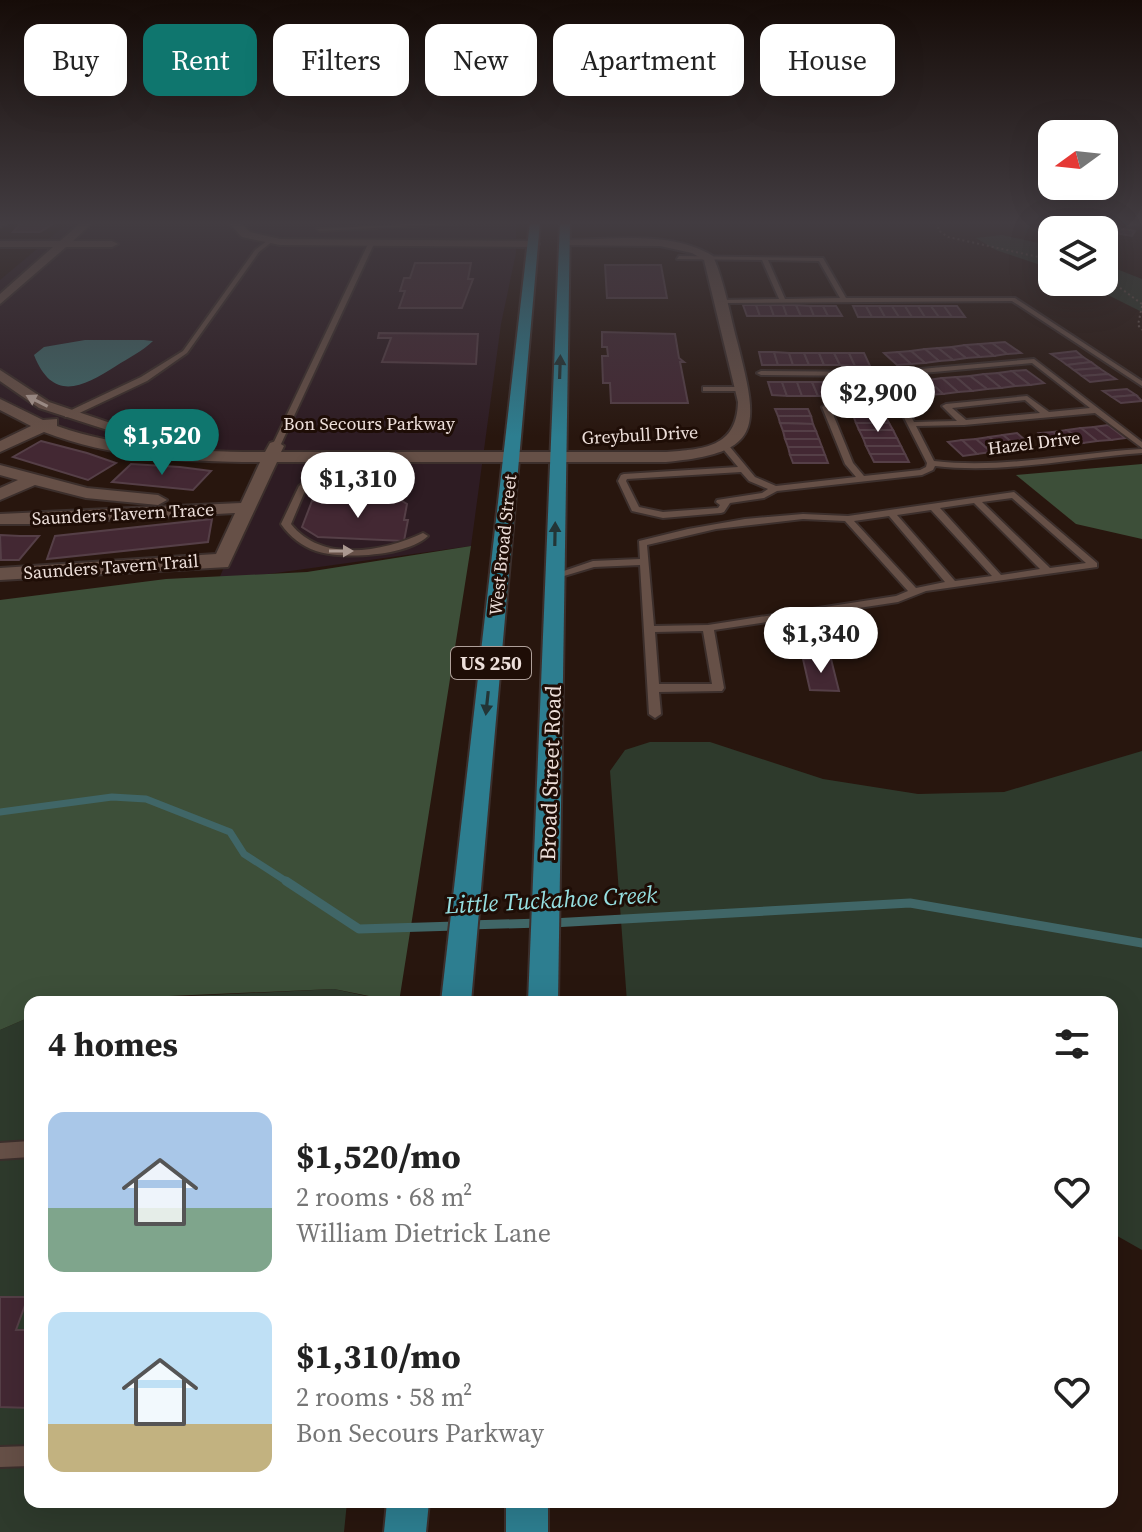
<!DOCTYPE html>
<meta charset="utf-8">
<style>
body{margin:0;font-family:"Source Serif 4",serif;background:#f6f6f6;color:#222;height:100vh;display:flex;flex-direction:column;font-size:30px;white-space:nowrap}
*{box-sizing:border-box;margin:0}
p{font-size:26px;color:#767676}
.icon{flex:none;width:44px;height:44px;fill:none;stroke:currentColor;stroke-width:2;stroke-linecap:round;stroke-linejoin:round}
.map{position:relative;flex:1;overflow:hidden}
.details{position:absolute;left:24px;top:996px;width:1094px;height:512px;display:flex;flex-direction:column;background:#fff;border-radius:16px;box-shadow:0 8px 32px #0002}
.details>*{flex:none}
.guide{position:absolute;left:24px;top:24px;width:1094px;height:72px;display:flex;gap:16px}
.needle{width:52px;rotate:255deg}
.fabs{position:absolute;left:1038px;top:120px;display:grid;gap:16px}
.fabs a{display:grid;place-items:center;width:80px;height:80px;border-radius:16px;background:#fff;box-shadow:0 8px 32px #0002;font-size:40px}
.price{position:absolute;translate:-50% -68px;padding:0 18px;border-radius:28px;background:#fff;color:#222;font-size:26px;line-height:52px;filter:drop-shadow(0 2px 4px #0008)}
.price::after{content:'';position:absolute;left:50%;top:48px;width:24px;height:18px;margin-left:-12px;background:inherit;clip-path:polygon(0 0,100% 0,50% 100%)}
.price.current{background:#0f766e;color:#fff}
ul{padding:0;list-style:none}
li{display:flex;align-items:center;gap:24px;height:200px;padding:0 24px}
li span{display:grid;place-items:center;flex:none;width:224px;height:160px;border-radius:16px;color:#555}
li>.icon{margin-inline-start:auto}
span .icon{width:96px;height:96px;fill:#fffc;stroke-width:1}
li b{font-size:34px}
h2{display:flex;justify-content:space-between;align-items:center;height:96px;padding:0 24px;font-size:34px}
.tag{padding:0 28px;border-radius:16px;background:#fff;box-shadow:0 8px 32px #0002;font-size:28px;line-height:72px}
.tag.current{background:#0f766e;color:#fff}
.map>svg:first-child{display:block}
.commercial{fill:#2e1c23}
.green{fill:#2e3a2c}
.forest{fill:#3d4f39}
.water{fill:#406667}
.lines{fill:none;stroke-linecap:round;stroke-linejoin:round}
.stream-far1{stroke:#406667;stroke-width:7}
.stream{stroke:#406667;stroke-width:9}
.building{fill:#432833;stroke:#553f47;stroke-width:2}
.lane-casing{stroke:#3c2f2c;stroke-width:4}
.street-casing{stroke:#3c2f2c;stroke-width:4}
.primary-casing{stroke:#3c2f2c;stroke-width:4}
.path{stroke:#66554e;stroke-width:2;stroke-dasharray:2 3;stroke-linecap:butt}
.lane{fill:#665047;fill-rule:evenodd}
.street{fill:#665047;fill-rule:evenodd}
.primary{fill:#2d7e90;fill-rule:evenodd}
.oneway{fill:#233536}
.oneway2{fill:#aa9890}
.labels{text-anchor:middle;stroke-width:6;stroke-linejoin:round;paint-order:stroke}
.far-street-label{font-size:18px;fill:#eddfda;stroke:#1e0d06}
.shield{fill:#1e0d06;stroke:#afa09a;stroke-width:2}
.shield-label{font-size:20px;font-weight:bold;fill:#eddfda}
.street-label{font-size:22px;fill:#eddfda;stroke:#1e0d06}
.water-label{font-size:24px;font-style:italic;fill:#96e0e2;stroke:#1e0d06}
</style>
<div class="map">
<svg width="1142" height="1532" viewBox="0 0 1142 1532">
<rect width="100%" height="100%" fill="#28160e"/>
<polygon class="commercial" points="69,222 516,222 516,253 501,324 471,546 218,581 271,458 144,449 54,428 0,401 0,280"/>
<g class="green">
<polygon points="1002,235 1052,246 1052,269 996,250 976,238"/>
<polygon points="1104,264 1142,279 1142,312 1082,282 1104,282"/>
<polygon points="650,742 710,742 823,779 918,794 1004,792 1142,751 1142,1250 1112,1233 1112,1002 627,1002 610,771 625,750"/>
<polygon points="334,989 393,1002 66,1002"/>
<polygon points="30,1017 30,1502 347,1502 344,1532 0,1532 0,1030"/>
</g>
<g class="forest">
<polygon points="1142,464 1142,539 1076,524 1016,475"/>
<polygon points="471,546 399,1002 334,989 30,1002 30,1017 0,1030 0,600 166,579 307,572"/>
</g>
<path class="water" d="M85 340H144L153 341C143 351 128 358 116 366 83 387 53 403 34 355L44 347Z"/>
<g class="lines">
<polyline class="stream-far1" points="0,812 112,797 146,799 230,832 244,854 289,883"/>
<g class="stream">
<polyline points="286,881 359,929 456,926"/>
<polyline points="552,923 910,903 1142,943"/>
<polyline points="468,925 540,923"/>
</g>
</g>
<g class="building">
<polygon points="22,222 56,222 40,232 13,232"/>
<polygon points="1094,224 1135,231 1132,236 1091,229"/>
<polygon points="415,263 471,263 468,279 473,279 462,308 399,308 405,291 400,291 404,278 410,278"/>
<polygon points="605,265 661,265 667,298 607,298"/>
<polygon points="743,305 756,305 760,316 747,316"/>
<polygon points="756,305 770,305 774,316 760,316"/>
<polygon points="770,305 783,305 787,316 774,316"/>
<polygon points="783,305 796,305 801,316 787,316"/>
<polygon points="796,305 810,306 814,316 801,316"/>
<polygon points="810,306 823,306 828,316 814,316"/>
<polygon points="823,306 836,306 842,316 828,316"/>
<polygon points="853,306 866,306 872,317 858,317"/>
<polygon points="866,306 879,306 885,317 872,317"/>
<polygon points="879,306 892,306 899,317 885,317"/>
<polygon points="892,306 905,306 912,317 899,317"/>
<polygon points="905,306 918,306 925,317 912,317"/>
<polygon points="918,306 931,306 939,317 925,317"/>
<polygon points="931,306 944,306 952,317 939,317"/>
<polygon points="944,306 957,306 965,317 952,317"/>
<polygon points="602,332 675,334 679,358 684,362 680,362 688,403 611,403 610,383 603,383 602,356 608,356 607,347 602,347"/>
<polygon points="379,333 478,334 476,364 382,362 391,338 378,338"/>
<polygon points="1005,342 1021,353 1007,354 992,343"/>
<polygon points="992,343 1007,354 994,356 979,344"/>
<polygon points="979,344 994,356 980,357 965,345"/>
<polygon points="965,345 980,357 966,358 952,347"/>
<polygon points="952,347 966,358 953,360 938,348"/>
<polygon points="938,348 953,360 939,361 925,349"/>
<polygon points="925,349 939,361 925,363 911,351"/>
<polygon points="911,351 925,363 911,364 898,352"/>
<polygon points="1076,351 1083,357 1059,359 1051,354"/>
<polygon points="759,352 774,352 778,365 762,365"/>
<polygon points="774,352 789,353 793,365 778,365"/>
<polygon points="898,352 911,364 897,365 884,353"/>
<polygon points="789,353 804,353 809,365 793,365"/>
<polygon points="804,353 819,353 824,365 809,365"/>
<polygon points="819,353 834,353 840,365 824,365"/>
<polygon points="834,353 849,353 855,366 840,365"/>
<polygon points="849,353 864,353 870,366 855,366"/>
<polygon points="1083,357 1091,362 1067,365 1059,359"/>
<polygon points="1091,362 1099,368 1074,370 1067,365"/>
<polygon points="1099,368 1108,374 1082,376 1074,370"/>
<polygon points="1026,370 1044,383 1030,385 1012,371"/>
<polygon points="1012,371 1030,385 1015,386 998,373"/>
<polygon points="998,373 1015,386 1001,388 984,374"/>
<polygon points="984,374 1001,388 987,389 970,376"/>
<polygon points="1108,374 1116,379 1090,382 1082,376"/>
<polygon points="970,376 987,389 972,391 956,377"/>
<polygon points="956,377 972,391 958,392 942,378"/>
<polygon points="942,378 958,392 943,394 928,380"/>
<polygon points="928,380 943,394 928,395 913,381"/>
<polygon points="768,382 782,382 787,396 772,395"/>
<polygon points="782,382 797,382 802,396 787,396"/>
<polygon points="797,382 812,382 818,396 802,396"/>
<polygon points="812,382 827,382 833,396 818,396"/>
<polygon points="827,382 842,382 848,396 833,396"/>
<polygon points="842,382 857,382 863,396 848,396"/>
<polygon points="857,382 872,382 878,396 863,396"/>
<polygon points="1127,389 1136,395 1112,397 1103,391"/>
<polygon points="1136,395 1142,401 1121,403 1112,397"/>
<polygon points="849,408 882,408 885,415 853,415"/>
<polygon points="775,409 808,409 811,416 778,416"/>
<polygon points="853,415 885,415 889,423 856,423"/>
<polygon points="778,416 811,416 813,424 780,423"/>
<polygon points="780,423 813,424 816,431 783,431"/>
<polygon points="856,423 889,423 893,430 859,430"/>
<polygon points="1108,425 1125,438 1111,440 1094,427"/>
<polygon points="1094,427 1111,440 1097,441 1081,428"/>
<polygon points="1081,428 1097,441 1083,443 1067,430"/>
<polygon points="859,430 893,430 897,438 863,438"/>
<polygon points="1067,430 1083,443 1069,445 1053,432"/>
<polygon points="783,431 816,431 819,439 785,439"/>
<polygon points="1053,432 1069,445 1055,446 1039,433"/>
<polygon points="1017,433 1033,447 1019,448 1003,435"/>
<polygon points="1003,435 1019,448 1005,450 989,437"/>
<polygon points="989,437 1005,450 991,452 976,439"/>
<polygon points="863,438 897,438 901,446 866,446"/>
<polygon points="785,439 819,439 822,447 788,447"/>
<polygon points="976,439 991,452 977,454 962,440"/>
<polygon points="962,440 977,454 963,456 948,442"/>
<polygon points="41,441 87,453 116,463 88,480 13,457"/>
<polygon points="866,446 901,446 905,454 870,454"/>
<polygon points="788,447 822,447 825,455 790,455"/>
<polygon points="870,454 905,454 909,462 874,462"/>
<polygon points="790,455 825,455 828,463 793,463"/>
<polygon points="131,464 180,467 211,471 193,490 112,482"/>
<polygon points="312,501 402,501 407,504 404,520 408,520 404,541 318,537 302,527"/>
<polygon points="212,519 208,542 47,559 55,536"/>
<polygon points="0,535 20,536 39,536 19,560 1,560"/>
<polygon points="803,659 831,659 839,691 810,690"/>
<polygon points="0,1297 28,1297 16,1330 30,1330 30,1408 0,1407"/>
</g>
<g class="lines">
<g class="lane-casing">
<g id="lane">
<polygon points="443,222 486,222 320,231 317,229"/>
<polygon points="268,240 273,241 259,252 187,353 147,381 71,417 65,417 65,413 141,377 183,351 255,250"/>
<polygon points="371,242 374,244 281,444 274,446 273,444 368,244"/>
<path d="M679 256 823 258 846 298H1015L1142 381V386L1012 301 720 303 718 302V300L779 299 762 260 677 259ZM768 260 819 261 840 298 785 299Z"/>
<path d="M1034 359 1142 442V448L1095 413 964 425 916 426 934 461C1003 469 1073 453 1142 449V453C1073 458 1004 474 935 466L933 470 922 475 777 491 764 498 730 503 724 512 721 513 663 518 632 511 618 481 621 475 624 474 738 467 718 443 722 441H725L755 477 776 486 856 477 845 464 822 407 826 405 830 407 853 463 864 476 920 470 926 467 927 463 883 376 761 375 757 373 761 371 886 372ZM1032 363 1090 408 1049 412 1027 396 946 404 942 406 957 421 914 422 890 376ZM1025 400 1040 413 966 420 952 408ZM741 472 749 481 768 489 762 493 717 500 716 502 720 505 718 508 663 512 639 507 626 481 627 479Z"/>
<polygon points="703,387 742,387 746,389 742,391 703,391"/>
<path d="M303 483 307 486 291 524C322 563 383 552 423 533L428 536C407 556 343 560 316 551 302 546 290 537 281 524L299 486Z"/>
<path d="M1014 492 1097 563V567L926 591 898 602 714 630 724 688 722 691 659 692 661 714 655 718 649 714 640 565 594 567 554 579 549 576 593 561 640 559 639 541 688 529 745 519 803 514 848 516ZM1012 498 1086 563 1050 568 982 502ZM974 503 1040 569 1001 575 940 508ZM931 510 992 576 955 581 897 515ZM889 516 945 582 916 588 854 521ZM803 519 845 521 908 591 896 596 708 625 654 626 647 545 716 529ZM703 631 712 684H659L655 632Z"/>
<polygon points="30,1141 30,1157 0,1159 0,1143"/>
<polygon points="30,1446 30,1466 0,1467 0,1447"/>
</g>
</g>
<g class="street-casing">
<g id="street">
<polygon points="0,222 8,222 0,227"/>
<polygon points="82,222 93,222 73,241 112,241 118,244 112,247 66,247 0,304 0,294 53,247 0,247 0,241 60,241"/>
<polygon points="228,222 239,222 250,232 280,239 533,241 539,244 533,247 280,245 242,237"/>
<polygon points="1108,222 1141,222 1136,225"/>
<path d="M564 240C613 240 669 230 713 256 725 283 730 316 738 345 759 428 763 453 666 462H277L228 567 0 580V568L216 554 235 513 31 524H0V514L241 503 260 462C189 462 111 458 44 432L0 452V441L31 426 0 410V399L43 420 57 419V426C122 449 196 452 265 452L270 443 276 441 284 446 281 452H666C703 449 737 448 738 402L704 260 692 253 660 246 560 245Z"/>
<polygon points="0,370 49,402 128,429 120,434 39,408 0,381"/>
<polygon points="0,465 87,488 158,495 167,500 158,505 86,498 35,485 0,500 0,488 18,480 0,475"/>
</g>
</g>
<g class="primary-casing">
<g id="primary">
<polygon points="530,222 540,222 471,1002 441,1002"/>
<polygon points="560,222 570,222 558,1002 528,1002"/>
<polygon points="387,1502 429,1502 426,1532 384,1532"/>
<rect x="506" y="1502" width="42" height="30"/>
</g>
</g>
<g class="path">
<polyline points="939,222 938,230 948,237 1052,260"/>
<polyline points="1104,276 1142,304"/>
<polyline points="1142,306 1138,325 1142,330"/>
</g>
<use href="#lane" class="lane"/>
<use href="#street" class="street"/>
<use href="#primary" class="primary"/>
</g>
<defs><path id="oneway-solid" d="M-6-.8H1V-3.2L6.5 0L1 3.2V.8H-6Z" transform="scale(2)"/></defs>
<g class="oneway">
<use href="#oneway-solid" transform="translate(560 367) rotate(-88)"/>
<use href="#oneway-solid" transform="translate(555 534) rotate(-89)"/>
<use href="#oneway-solid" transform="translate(487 703) rotate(96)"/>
</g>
<g class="oneway2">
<use href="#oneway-solid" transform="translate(37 401) rotate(-153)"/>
<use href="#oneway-solid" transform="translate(341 551)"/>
</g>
<linearGradient id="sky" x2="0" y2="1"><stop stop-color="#160c08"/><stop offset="0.51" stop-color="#423c41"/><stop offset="1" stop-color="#423c41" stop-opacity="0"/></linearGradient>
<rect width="1142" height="437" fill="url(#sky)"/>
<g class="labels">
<g class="far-street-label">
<text x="369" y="430">Bon Secours Parkway</text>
<text transform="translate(640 435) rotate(-3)" y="6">Greybull Drive</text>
<text transform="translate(1034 443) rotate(-7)" y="6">Hazel Drive</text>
<text transform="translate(123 514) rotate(-3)" y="6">Saunders Tavern Trace</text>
<text transform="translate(503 545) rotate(-84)" y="6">West Broad Street</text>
<text transform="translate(111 567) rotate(-4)" y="6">Saunders Tavern Trail</text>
</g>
<rect class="shield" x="451" y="647" width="80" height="32" rx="6"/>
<g class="shield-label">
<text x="491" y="670">US 250</text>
</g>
<g class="street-label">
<text transform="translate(550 773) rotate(-88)" y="8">Broad Street Road</text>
</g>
<g class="water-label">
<text transform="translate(551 900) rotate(-3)" y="8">Little Tuckahoe Creek</text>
</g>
</g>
</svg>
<div class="fabs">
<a><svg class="needle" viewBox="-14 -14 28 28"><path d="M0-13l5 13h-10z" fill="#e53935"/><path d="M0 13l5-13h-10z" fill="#767676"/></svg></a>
<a><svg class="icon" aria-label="layers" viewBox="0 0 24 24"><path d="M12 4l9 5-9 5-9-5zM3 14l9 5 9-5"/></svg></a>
</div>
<b class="price" style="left:878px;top:434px">$2,900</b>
<b class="price current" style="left:162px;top:477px">$1,520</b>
<b class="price" style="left:358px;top:520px">$1,310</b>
<b class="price" style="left:821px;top:675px">$1,340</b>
<div class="guide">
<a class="tag">Buy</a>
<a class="tag current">Rent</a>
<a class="tag">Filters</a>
<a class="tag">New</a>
<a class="tag">Apartment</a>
<a class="tag">House</a>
</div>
<section class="details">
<h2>4 homes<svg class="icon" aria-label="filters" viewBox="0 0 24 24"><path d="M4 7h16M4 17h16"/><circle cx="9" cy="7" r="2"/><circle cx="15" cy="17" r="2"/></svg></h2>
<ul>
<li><span style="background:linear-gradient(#a9c7e8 60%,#7fa58c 0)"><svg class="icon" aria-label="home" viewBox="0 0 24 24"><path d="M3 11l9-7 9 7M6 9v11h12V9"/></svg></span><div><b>$1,520/mo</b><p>2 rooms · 68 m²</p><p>William Dietrick Lane</p></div><svg class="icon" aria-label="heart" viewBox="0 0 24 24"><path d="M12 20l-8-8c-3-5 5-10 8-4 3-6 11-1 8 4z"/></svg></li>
<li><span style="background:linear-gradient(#bfe0f5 70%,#c2b280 0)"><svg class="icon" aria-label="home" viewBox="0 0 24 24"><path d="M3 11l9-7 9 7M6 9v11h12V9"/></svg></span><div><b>$1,310/mo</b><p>2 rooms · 58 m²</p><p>Bon Secours Parkway</p></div><svg class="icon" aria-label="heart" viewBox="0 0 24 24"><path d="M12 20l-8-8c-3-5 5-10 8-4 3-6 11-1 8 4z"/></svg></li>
</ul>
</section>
</div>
